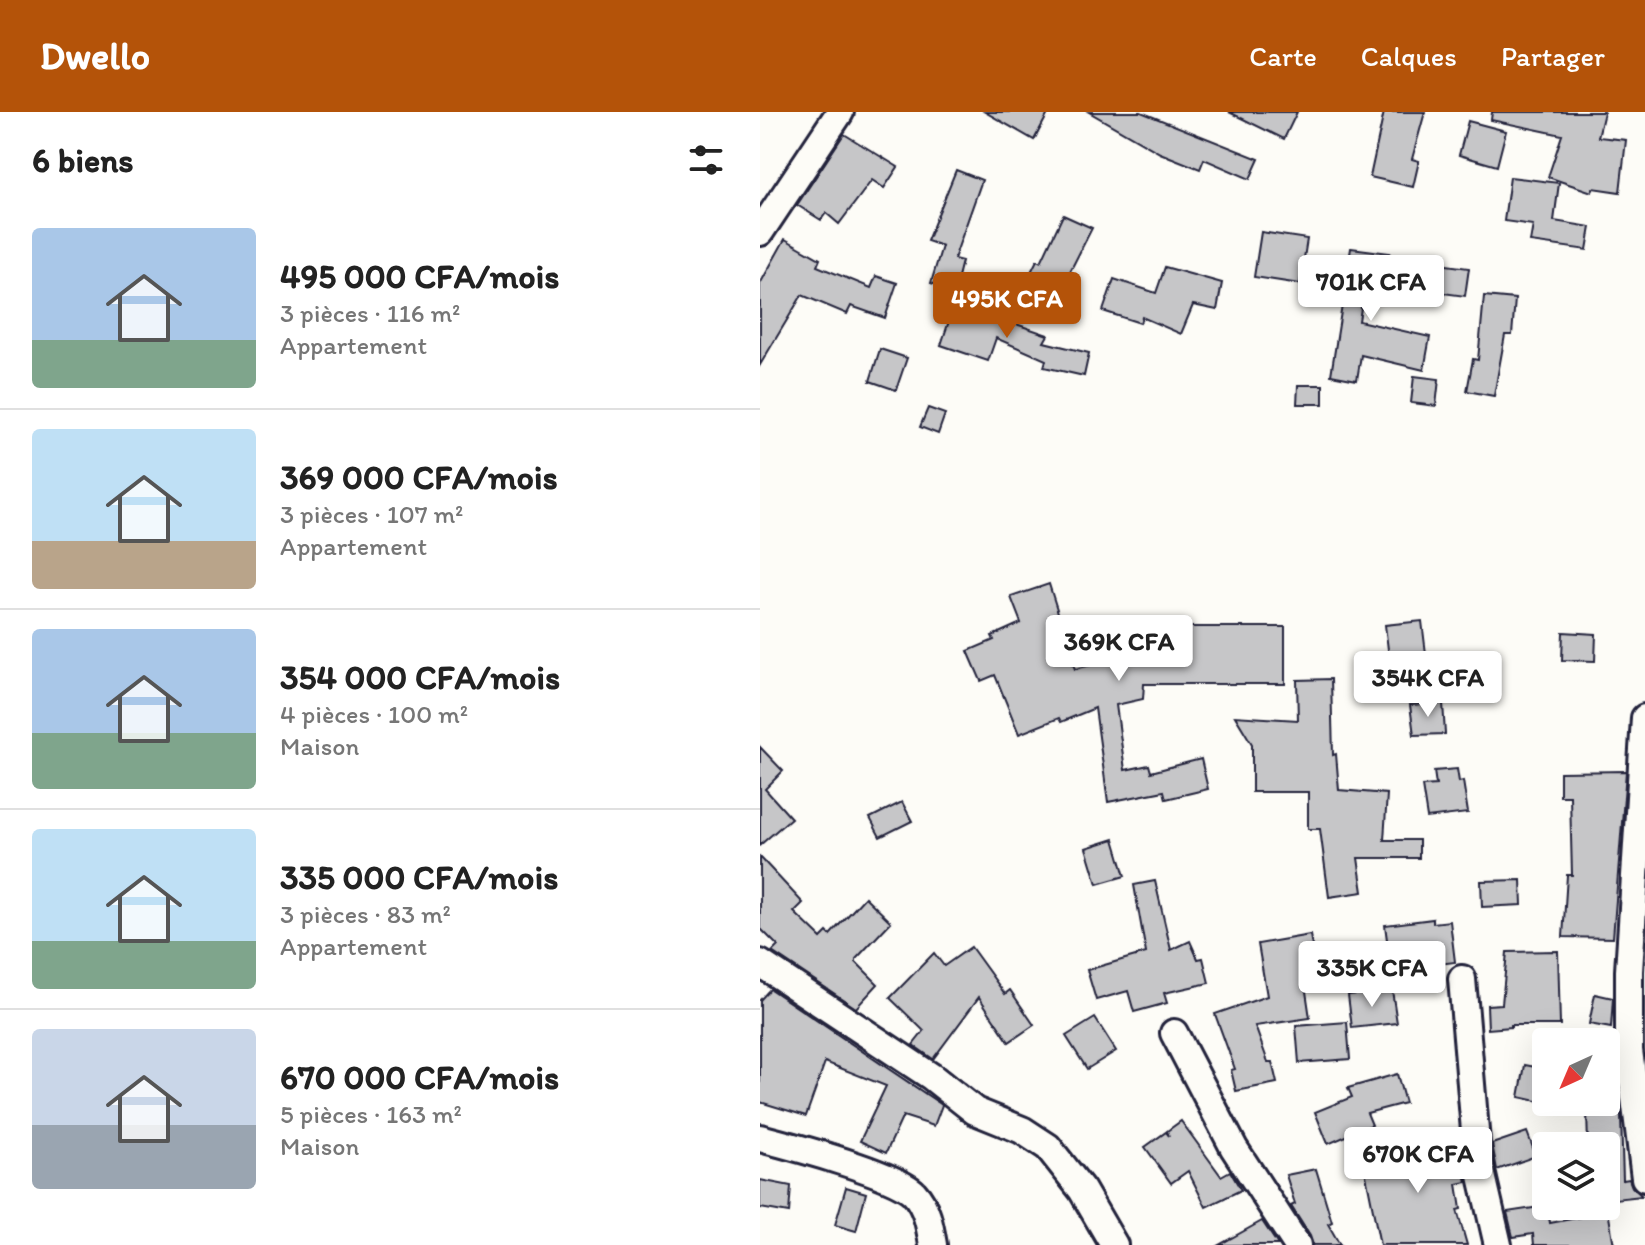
<!DOCTYPE html>
<html lang="fr">
<meta charset="utf-8">
<style>
body{margin:0;font-family:Itim,sans-serif;background:#f2f2f2;color:#222;height:100vh;display:flex;flex-direction:column;font-size:30px;white-space:nowrap}
*{box-sizing:border-box;margin:0}
p{font-size:26px;color:#767676}
.icon{flex:none;width:44px;height:44px;fill:none;stroke:currentColor;stroke-width:2;stroke-linecap:round;stroke-linejoin:round}
.map{position:relative;flex:1;overflow:hidden}
.details{display:flex;flex-direction:column;background:#fff;width:760px}
.details>*{flex:none}
.needle{width:52px;rotate:224deg}
.buttons{position:absolute;left:772px;top:916px;display:grid;gap:16px}
.buttons a{display:grid;place-items:center;width:88px;height:88px;border-radius:8px;background:#fff;box-shadow:0 8px 32px #0002;font-size:40px}
.price{position:absolute;translate:-50% -68px;padding:0 18px;border-radius:8px;background:#fff;color:#222;font-size:26px;line-height:52px;filter:drop-shadow(0 2px 4px #0008)}
.price::after{content:'';position:absolute;left:50%;top:48px;width:24px;height:18px;margin-left:-12px;background:inherit;clip-path:polygon(0 0,100% 0,50% 100%)}
.price.on{background:#b45309;color:#fff}
ul{padding:0;list-style:none}
li{display:flex;align-items:center;gap:24px;height:200px;padding:0 32px}
li+li{border-top:2px solid #e0e0e0}
li span{display:grid;place-items:center;flex:none;width:224px;height:160px;border-radius:8px;color:#555}
li>.icon{margin-inline-start:auto}
span .icon{width:96px;height:96px;fill:#fffc;stroke-width:1}
li b{font-size:34px}
h2{display:flex;justify-content:space-between;align-items:center;height:96px;padding:0 32px;font-size:34px}
header{display:flex;align-items:center;gap:48px;box-sizing:border-box;height:112px;padding:0 40px;background:#b45309;color:#fff}
header strong{font-size:38px}
nav{display:flex;gap:44px;margin-inline-start:auto;font-size:28px}
main{display:flex;flex:1;min-height:0}
.map>svg:first-child{display:block}
.building{fill:#c6c6c8;stroke:#22223b;stroke-width:2}
.lines{fill:none;stroke-linecap:round;stroke-linejoin:round}
.minor-casing{stroke:#22223b;stroke-width:32}
.minor{stroke:#fdfcf7;stroke-width:26}
</style>
<header>
<strong>Dwello</strong>
<nav><a>Carte</a><a>Calques</a><a>Partager</a></nav>
</header>
<main>
<section class="details">
<h2>6 biens<svg class="icon" aria-label="filters" viewBox="0 0 24 24"><path d="M4 7h16M4 17h16"/><circle cx="9" cy="7" r="2"/><circle cx="15" cy="17" r="2"/></svg></h2>
<ul>
<li><span style="background:linear-gradient(#a9c7e8 70%,#7fa58c 0)"><svg class="icon" aria-label="home" viewBox="0 0 24 24"><path d="M3 11l9-7 9 7M6 9v11h12V9"/></svg></span><div><b>495 000 CFA/mois</b><p>3 pièces · 116 m²</p><p>Appartement</p></div></li>
<li><span style="background:linear-gradient(#bfe0f5 70%,#b9a48a 0)"><svg class="icon" aria-label="home" viewBox="0 0 24 24"><path d="M3 11l9-7 9 7M6 9v11h12V9"/></svg></span><div><b>369 000 CFA/mois</b><p>3 pièces · 107 m²</p><p>Appartement</p></div></li>
<li><span style="background:linear-gradient(#a9c7e8 65%,#7fa58c 0)"><svg class="icon" aria-label="home" viewBox="0 0 24 24"><path d="M3 11l9-7 9 7M6 9v11h12V9"/></svg></span><div><b>354 000 CFA/mois</b><p>4 pièces · 100 m²</p><p>Maison</p></div></li>
<li><span style="background:linear-gradient(#bfe0f5 70%,#7fa58c 0)"><svg class="icon" aria-label="home" viewBox="0 0 24 24"><path d="M3 11l9-7 9 7M6 9v11h12V9"/></svg></span><div><b>335 000 CFA/mois</b><p>3 pièces · 83 m²</p><p>Appartement</p></div></li>
<li><span style="background:linear-gradient(#c9d6e8 60%,#9aa5b1 0)"><svg class="icon" aria-label="home" viewBox="0 0 24 24"><path d="M3 11l9-7 9 7M6 9v11h12V9"/></svg></span><div><b>670 000 CFA/mois</b><p>5 pièces · 163 m²</p><p>Maison</p></div></li>
</ul>
</section>
<div class="map">
<svg width="885" height="1133" viewBox="0 0 885 1133">
<rect width="100%" height="100%" fill="#fdfcf7"/>
<filter id="ink" filterUnits="userSpaceOnUse"><feTurbulence type="fractalNoise" baseFrequency=".0125" numOctaves="2"/><feDisplacementMap in="SourceGraphic" scale="16" xChannelSelector="R" yChannelSelector="G"/><feConvolveMatrix kernelMatrix="1 2 1 2 8 2 1 2 1" color-interpolation-filters="sRGB"/></filter>
<g filter="url(#ink)">
<g class="building">
<polygon points="225,0 289,0 274,28"/>
<polygon points="329,0 381,0 499,47 490,67 444,47 440,57 400,41"/>
<polygon points="469,0 537,0 524,27"/>
<polygon points="624,0 665,0 652,47 659,49 653,75 610,65"/>
<polygon points="732,0 844,0 838,25 866,28 860,80 833,76 832,80 788,65 802,23 731,8"/>
<polygon points="708,9 746,19 737,54 699,43"/>
<polygon points="84,22 138,55 124,76 112,68 79,112 66,101 61,108 37,93"/>
<polygon points="196,58 222,68 194,147 202,149 196,173 186,171 184,175 171,171 182,134 167,129"/>
<polygon points="750,65 799,71 794,109 831,115 827,138 770,130 773,113 744,109"/>
<polygon points="303,103 332,116 292,195 261,180 277,148 281,150"/>
<polygon points="501,120 547,127 540,172 494,165"/>
<polygon points="25,127 60,147 57,154 111,176 116,164 137,171 125,206 91,194 87,202 42,183 0,253 0,172"/>
<polygon points="591,136 630,141 626,173 605,170 599,209 670,225 664,258 601,243 597,268 571,263"/>
<polygon points="679,152 709,156 705,184 675,180"/>
<polygon points="405,155 462,171 457,198 433,193 421,222 382,205 380,211 343,199 354,167 396,181"/>
<polygon points="724,184 755,187 752,223 745,223 734,284 707,279 713,247 718,248"/>
<polygon points="195,191 288,223 284,230 329,241 324,264 284,255 286,248 236,226 228,249 181,233"/>
<polygon points="120,237 147,246 136,278 110,269"/>
<polygon points="654,264 679,267 676,294 651,291"/>
<polygon points="538,273 563,273 563,292 537,292"/>
<polygon points="168,296 185,302 178,322 160,315"/>
<polygon points="289,472 306,526 303,527 315,557 426,529 426,515 525,515 525,572 384,572 383,587 356,593 365,658 389,653 391,660 441,647 448,677 406,687 404,679 348,690 335,596 301,610 299,606 259,622 235,563 221,569 208,539 234,528 232,524 261,511 251,485"/>
<polygon points="662,509 667,550 630,554 625,513"/>
<polygon points="803,520 836,522 835,549 802,548"/>
<polygon points="571,567 573,643 576,642 579,678 627,682 624,728 659,728 659,746 598,746 603,780 569,785 560,717 548,717 548,680 492,680 492,632 475,604 538,608 537,568"/>
<polygon points="683,591 685,622 654,623 650,593"/>
<polygon points="0,635 23,659 5,677 31,706 0,733"/>
<polygon points="697,657 699,670 703,669 708,701 667,706 662,674 676,673 674,659"/>
<polygon points="866,659 853,826 803,825 807,763 812,763 810,684 800,684 800,660"/>
<polygon points="142,690 152,709 120,725 110,706"/>
<polygon points="354,727 365,764 337,772 326,736"/>
<polygon points="0,745 43,791 34,800 61,826 67,820 70,823 105,785 131,810 96,847 96,850 118,872 96,896 12,840 18,834 0,816"/>
<polygon points="761,768 762,793 722,795 721,769"/>
<polygon points="395,769 411,838 430,829 438,847 443,846 449,871 404,881 407,891 374,900 368,879 336,888 327,858 386,841 374,773"/>
<polygon points="673,807 673,811 690,809 695,850 631,858 625,813"/>
<polygon points="550,823 556,857 543,859 550,906 495,914 508,950 512,950 517,971 476,979 471,958 475,957 455,902 507,884 498,832"/>
<polygon points="211,835 245,882 250,878 274,913 249,930 219,885 173,947 153,933 164,919 130,886 174,841 184,854"/>
<polygon points="798,839 800,913 751,913 751,915 728,917 727,893 742,892 747,840"/>
<polygon points="10,877 182,993 174,1014 143,1004 126,1041 100,1029 126,974 65,950 46,1004 0,990 0,888"/>
<polygon points="632,878 637,911 592,916 588,883"/>
<polygon points="835,882 853,886 851,916 829,912"/>
<polygon points="335,906 356,939 327,957 306,924"/>
<polygon points="587,910 590,947 539,951 536,914"/>
<polygon points="846,932 853,932 861,1005 863,1068 869,1067 872,1075 882,1084 846,1088 846,1034 828,1034 827,999 846,992"/>
<polygon points="765,953 786,957 786,991 759,985"/>
<polygon points="637,962 645,991 607,1001 612,1013 568,1032 555,1000 592,985 588,976"/>
<polygon points="421,1009 461,1064 470,1059 481,1078 446,1095 428,1059 411,1071 385,1035 406,1020 409,1024 407,1019"/>
<polygon points="767,1020 776,1044 737,1058 732,1032"/>
<polygon points="690,1027 691,1037 700,1036 707,1070 697,1072 701,1097 697,1098 707,1133 620,1133 603,1048 656,1037 655,1031"/>
<polygon points="556,1057 572,1110 568,1112 580,1133 553,1133 550,1124 531,1094 535,1092 526,1063"/>
<polygon points="0,1068 31,1074 29,1101 0,1096"/>
<polygon points="86,1075 106,1081 96,1119 75,1113"/>
<polygon points="847,1093 854,1133 774,1133 773,1122 753,1125 747,1100 787,1094 790,1111 827,1104 825,1097"/>
<polygon points="502,1109 518,1133 459,1133"/>
</g>
<g class="lines">
<g class="minor-casing">
<g id="minor">
<polyline points="0,120 80,0"/>
<polyline points="885,606 869,859 869,938 885,1066"/>
<polyline points="0,851 172,965 215,999 262,1018 288,1035 322,1078 354,1133"/>
<polyline points="702,867 717,1042 738,1133"/>
<polyline points="414,921 474,1036 537,1133"/>
<path d="M0 1026C31 1034 134 1061 154 1081 167 1095 170 1115 173 1133"/>
</g>
</g>
<use href="#minor" class="minor"/>
</g>
</g>
</svg>
<div class="buttons">
<a><svg class="needle" viewBox="-14 -14 28 28"><path d="M0-13l5 13h-10z" fill="#e53935"/><path d="M0 13l5-13h-10z" fill="#767676"/></svg></a>
<a><svg class="icon" aria-label="layers" viewBox="0 0 24 24"><path d="M12 4l9 5-9 5-9-5zM3 14l9 5 9-5"/></svg></a>
</div>
<b class="price" style="left:611px;top:211px">701K CFA</b>
<b class="price on" style="left:247px;top:228px">495K CFA</b>
<b class="price" style="left:359px;top:571px">369K CFA</b>
<b class="price" style="left:668px;top:607px">354K CFA</b>
<b class="price" style="left:612px;top:897px">335K CFA</b>
<b class="price" style="left:658px;top:1083px">670K CFA</b>
</div>
</main>
